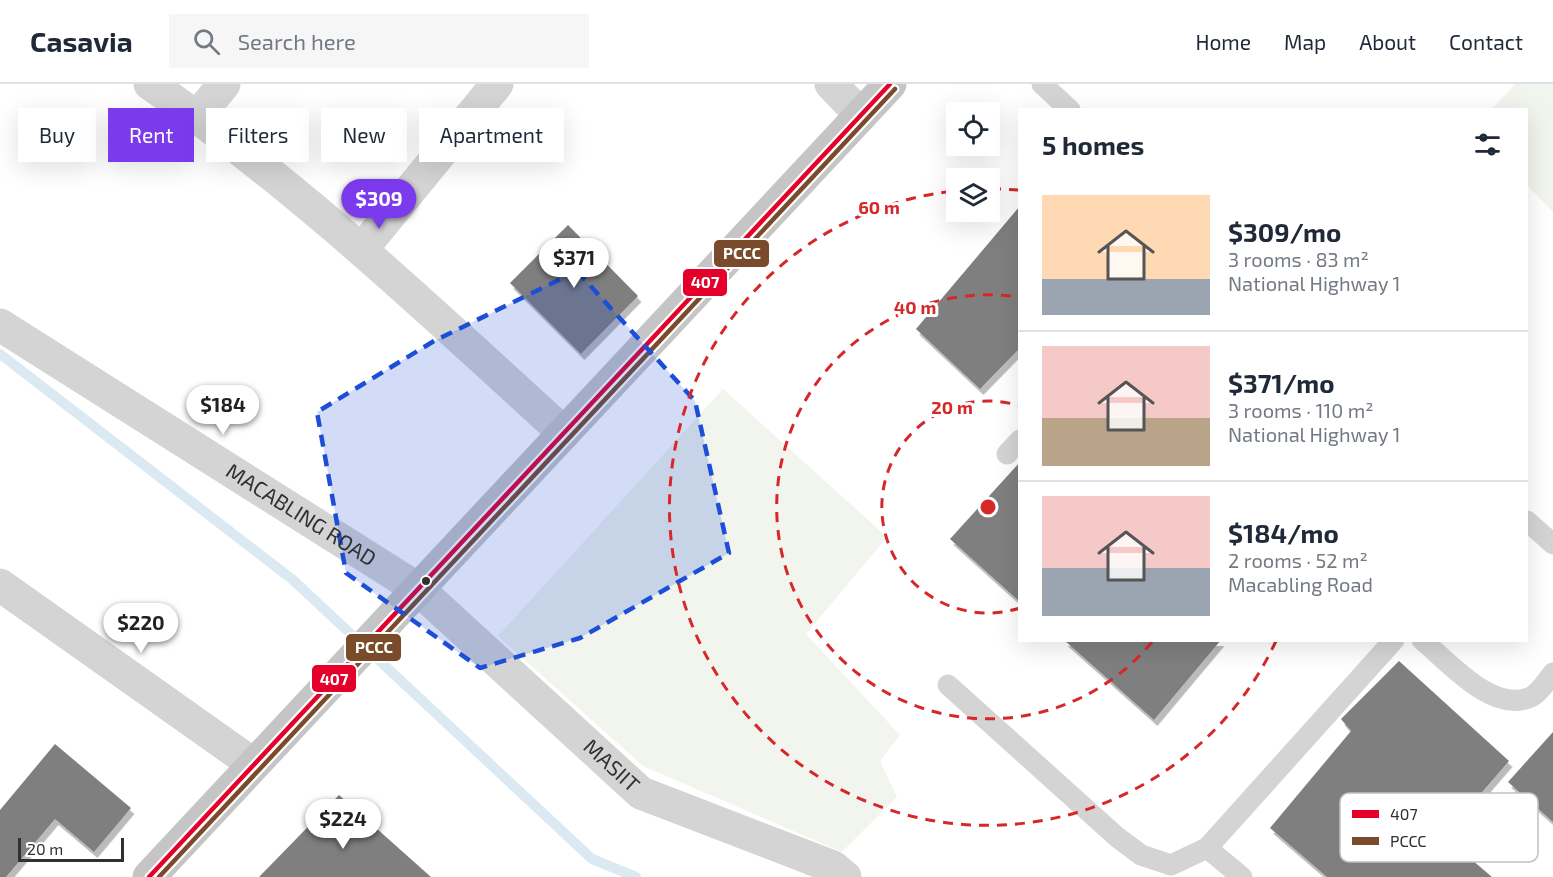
<!DOCTYPE html>
<meta charset="utf-8">
<style>
body{margin:0;font-family:"Exo 2",sans-serif;background:#f6f6f7;color:#1f2937;height:100vh;display:flex;flex-direction:column;font-size:22px;white-space:nowrap}
*{box-sizing:border-box;margin:0}
p{font-size:20px;color:#747a83}
.icon{flex:none;width:33px;height:33px;fill:none;stroke:currentColor;stroke-width:2;stroke-linecap:round;stroke-linejoin:round}
.map{position:relative;flex:1;overflow:hidden}
.details{position:absolute;left:1018px;top:24px;width:510px;height:534px;display:flex;flex-direction:column;background:#fff;border-radius:0px;box-shadow:0 6px 24px #0002}
.details>*{flex:none}
.guide{position:absolute;left:18px;top:24px;width:570px;height:54px;display:flex;gap:12px}
.fabs{position:absolute;left:946px;top:18px;display:grid;gap:12px}
.fabs a{display:grid;place-items:center;width:54px;height:54px;border-radius:0px;background:#fff;box-shadow:0 6px 24px #0002;font-size:30px}
.scale{position:absolute;left:18px;bottom:15px;width:106px;box-sizing:border-box;padding-left:6px;border:3px solid #303030;border-top:0;font-size:16px;line-height:21px;white-space:nowrap;color:#303030;-webkit-text-stroke:4px #fff;paint-order:stroke}
.price{position:absolute;translate:-50% -51px;padding:0 14px;border-radius:21px;background:#fff;color:#222;font-size:20px;line-height:39px;filter:drop-shadow(0 2px 3px #0008)}
.price::after{content:'';position:absolute;left:50%;top:36px;width:18px;height:14px;margin-left:-9px;background:inherit;clip-path:polygon(0 0,100% 0,50% 100%)}
.price.active{background:#7c3aed;color:#fff}
ul{padding:0;list-style:none}
li{display:flex;align-items:center;gap:18px;height:150px;padding:0 24px}
li+li{border-top:2px solid #e0e1e3}
li span{display:grid;place-items:center;flex:none;width:168px;height:120px;border-radius:0px;color:#555}
li>.icon{margin-inline-start:auto}
span .icon{width:72px;height:72px;fill:#fffc;stroke-width:1}
li b{font-size:26px}
h2{display:flex;justify-content:space-between;align-items:center;height:72px;padding:0 24px;font-size:26px}
.tag{padding:0 21px;border-radius:0px;background:#fff;box-shadow:0 6px 24px #0002;font-size:21px;line-height:54px}
.tag.active{background:#7c3aed;color:#fff}
header{display:flex;align-items:center;gap:36px;box-sizing:border-box;height:84px;padding:0 30px;background:#fff;border-bottom:2px solid #e0e1e3}
header strong{font-size:28px}
nav{display:flex;gap:33px;margin-inline-start:auto;font-size:21px}
.search{width:420px;height:54px;background:#f6f6f7;display:flex;align-items:center;gap:15px;box-sizing:border-box;padding:0 21px;border-radius:0px;color:#747a83;font-size:22px}
.map>svg:first-child{display:block}
.green{fill:#f2f5ed}
.lines{fill:none;stroke-linecap:round;stroke-linejoin:round}
.stream{stroke:#dbeaf2;stroke-width:10}
.building{fill:#7f7f7f;filter:url(#shadow)}
.service{stroke:#d4d4d4;stroke-width:21}
.minor{stroke:#d4d4d4;stroke-width:33}
.tertiary{stroke:#d4d4d4;stroke-width:33}
.trunk{stroke:#c5c5c5;stroke-width:33}
.bus-1-casing{stroke:#fff;stroke-width:9}
.bus-2-casing{stroke:#fff;stroke-width:9}
.bus-1{stroke:#e4002b;stroke-width:4.5}
.bus-2{stroke:#7a4b2a;stroke-width:4.5}
.marked{fill:#1d4ed8;fill-opacity:0.2;stroke:#1d4ed8;stroke-width:4.5;stroke-dasharray:12 8;stroke-linejoin:round}
.ring{fill:none;stroke:#d62828;stroke-width:3;stroke-dasharray:10 8}
.bus-dot{fill:#303030;stroke:#fff;stroke-width:2}
.labels{text-anchor:middle;stroke-width:6;stroke-linejoin:round;paint-order:stroke}
.street-label{font-size:21px;fill:#303030;stroke:#fff}
.key{fill:#fff;stroke:#c1c1c1;stroke-width:1.5}
.key-label{font-size:16px;fill:#303030}
.centre{fill:#d62828;stroke:#fff;stroke-width:3}
.ring-label{font-size:18px;text-anchor:middle;font-weight:bold;fill:#d62828;stroke:#fff;stroke-width:6;stroke-linejoin:round;paint-order:stroke}
.line-badge{stroke:#fff;stroke-width:2}
.badge-label{font-size:16px;text-anchor:middle;font-weight:bold;fill:#fff}
</style>
<header>
<strong>Casavia</strong>
<div class="search"><svg class="icon" aria-label="search" viewBox="0 0 24 24"><circle cx="10" cy="10" r="6"/><path d="M15 15l6 6"/></svg>Search here</div>
<nav><a>Home</a><a>Map</a><a>About</a><a>Contact</a></nav>
</header>
<div class="map">
<svg width="1553" height="793" viewBox="0 0 1553 793">
<defs>
<filter id="shadow"><feDropShadow dx="3.5" dy="6" stdDeviation="0" flood-color="#0004"/></filter>
</defs>
<rect width="100%" height="100%" fill="#fff"/>
<g class="green">
<polygon points="1515,0 1553,0 1553,128 1527,101 1527,26 1492,25"/>
<polygon points="723,305 887,453 806,550 900,651 880,677 897,713 842,768 643,682 498,552"/>
</g>
<g class="lines">
<polyline class="stream" points="0,270 293,496 592,775 636,793"/>
</g>
<g class="building">
<polygon points="1020,122 1020,264 980,305 916,245"/>
<polygon points="568,141 638,212 581,270 510,199"/>
<polygon points="1020,378 1020,518 950,455"/>
<polygon points="1064,556 1221,556 1154,636"/>
<polygon points="1399,577 1509,677 1444,752 1492,793 1327,793 1270,744 1351,647 1341,635"/>
<polygon points="1553,648 1553,738 1508,698"/>
<polygon points="55,660 131,724 94,768 55,735 6,793 0,793 0,726"/>
<polygon points="339,711 431,793 259,793"/>
</g>
<g class="lines">
<g class="service">
<polyline points="1042,0 1070,26"/>
<polyline points="1007,370 1020,356"/>
<polyline points="1527,437 1553,460"/>
<path d="M1422 556C1450 579 1493 630 1531 613 1539 609 1547 597 1553 589"/>
<polyline points="948,601 1117,753 1141,771 1171,781 1207,764 1394,556"/>
<polyline points="1207,764 1242,793"/>
</g>
<g class="minor">
<path d="M150 0C299 102 430 227 564 349"/>
<polyline points="831,0 861,31"/>
<polyline points="198,32 224,0"/>
<polyline points="362,165 497,0"/>
<polyline points="0,501 253,680"/>
<path id="s1" d="M418 505 641 709 833 783 845 793"/>
</g>
<path class="tertiary" id="s2" d="M0 241 418 505"/>
<polyline class="trunk" points="149,793 890,0"/>
<g class="bus-1-casing">
<polyline id="bus-1" points="149,793 890,0"/>
</g>
<g class="bus-2-casing">
<polyline id="bus-2" points="159,793 895,5"/>
</g>
<use href="#bus-1" class="bus-1"/>
<use href="#bus-2" class="bus-2"/>
</g>
<path class="marked" d="M577 187 695 317 729 469 580 554 480 584 346 489 317 328 434 257Z"/>
<g class="ring">
<path d="M1020 524A106 106 0 1 1 1020 322"/>
<path d="M1152 558A212 212 0 1 1 1019 213"/>
<path d="M1276 557A318 318 0 1 1 955 107M991 105A318 318 0 0 1 1018 106"/>
</g>
<circle class="bus-dot" cx="426" cy="497" r="5"/>
<g class="labels">
<g class="street-label">
<text dy="7" stroke="none"><textPath href="#s2" startOffset="356">MACABLING ROAD</textPath></text>
<text dy="7" stroke="none"><textPath href="#s1" startOffset="262">MASIIT</textPath></text>
</g>
</g>
<rect x="1340" y="709" width="198" height="69" rx="9" class="key"/>
<rect x="1352" y="726" width="27" height="8" fill="#e4002b"/>
<rect x="1352" y="753" width="27" height="8" fill="#7a4b2a"/>
<g class="key-label">
<text x="1390" y="736">407</text>
<text x="1390" y="763">PCCC</text>
</g>
<circle cx="988" cy="423" r="9" class="centre"/>
<g class="ring-label">
<text x="879" y="130">60 m</text>
<text x="915" y="230">40 m</text>
<text x="952" y="330">20 m</text>
</g>
<g class="line-badge">
<rect x="713" y="155" width="57" height="29" rx="6" fill="#7a4b2a"/>
<rect x="682" y="184" width="46" height="29" rx="6" fill="#e4002b"/>
<rect x="345" y="549" width="57" height="29" rx="6" fill="#7a4b2a"/>
<rect x="311" y="580" width="46" height="29" rx="6" fill="#e4002b"/>
</g>
<g class="badge-label">
<text x="742" y="175">PCCC</text>
<text x="705" y="204">407</text>
<text x="374" y="569">PCCC</text>
<text x="334" y="601">407</text>
</g>
</svg>
<div class="fabs">
<a><svg class="icon" aria-label="locate" viewBox="0 0 24 24"><circle cx="12" cy="12" r="6"/><path d="M12 2v4M12 18v4M2 12h4M18 12h4"/></svg></a>
<a><svg class="icon" aria-label="layers" viewBox="0 0 24 24"><path d="M12 4l9 5-9 5-9-5zM3 14l9 5 9-5"/></svg></a>
</div>
<div class="scale">20 m</div>
<b class="price active" style="left:379px;top:146px">$309</b>
<b class="price" style="left:574px;top:205px">$371</b>
<b class="price" style="left:223px;top:352px">$184</b>
<b class="price" style="left:141px;top:570px">$220</b>
<b class="price" style="left:343px;top:766px">$224</b>
<div class="guide">
<a class="tag">Buy</a>
<a class="tag active">Rent</a>
<a class="tag">Filters</a>
<a class="tag">New</a>
<a class="tag">Apartment</a>
</div>
<section class="details">
<h2>5 homes<svg class="icon" aria-label="filters" viewBox="0 0 24 24"><path d="M4 7h16M4 17h16"/><circle cx="9" cy="7" r="2"/><circle cx="15" cy="17" r="2"/></svg></h2>
<ul>
<li><span style="background:linear-gradient(#ffd9b3 70%,#9aa5b1 0)"><svg class="icon" aria-label="home" viewBox="0 0 24 24"><path d="M3 11l9-7 9 7M6 9v11h12V9"/></svg></span><div><b>$309/mo</b><p>3 rooms · 83 m²</p><p>National Highway 1</p></div></li>
<li><span style="background:linear-gradient(#f6c9c9 60%,#b9a48a 0)"><svg class="icon" aria-label="home" viewBox="0 0 24 24"><path d="M3 11l9-7 9 7M6 9v11h12V9"/></svg></span><div><b>$371/mo</b><p>3 rooms · 110 m²</p><p>National Highway 1</p></div></li>
<li><span style="background:linear-gradient(#f6c9c9 60%,#9aa5b1 0)"><svg class="icon" aria-label="home" viewBox="0 0 24 24"><path d="M3 11l9-7 9 7M6 9v11h12V9"/></svg></span><div><b>$184/mo</b><p>2 rooms · 52 m²</p><p>Macabling Road</p></div></li>
</ul>
</section>
</div>
